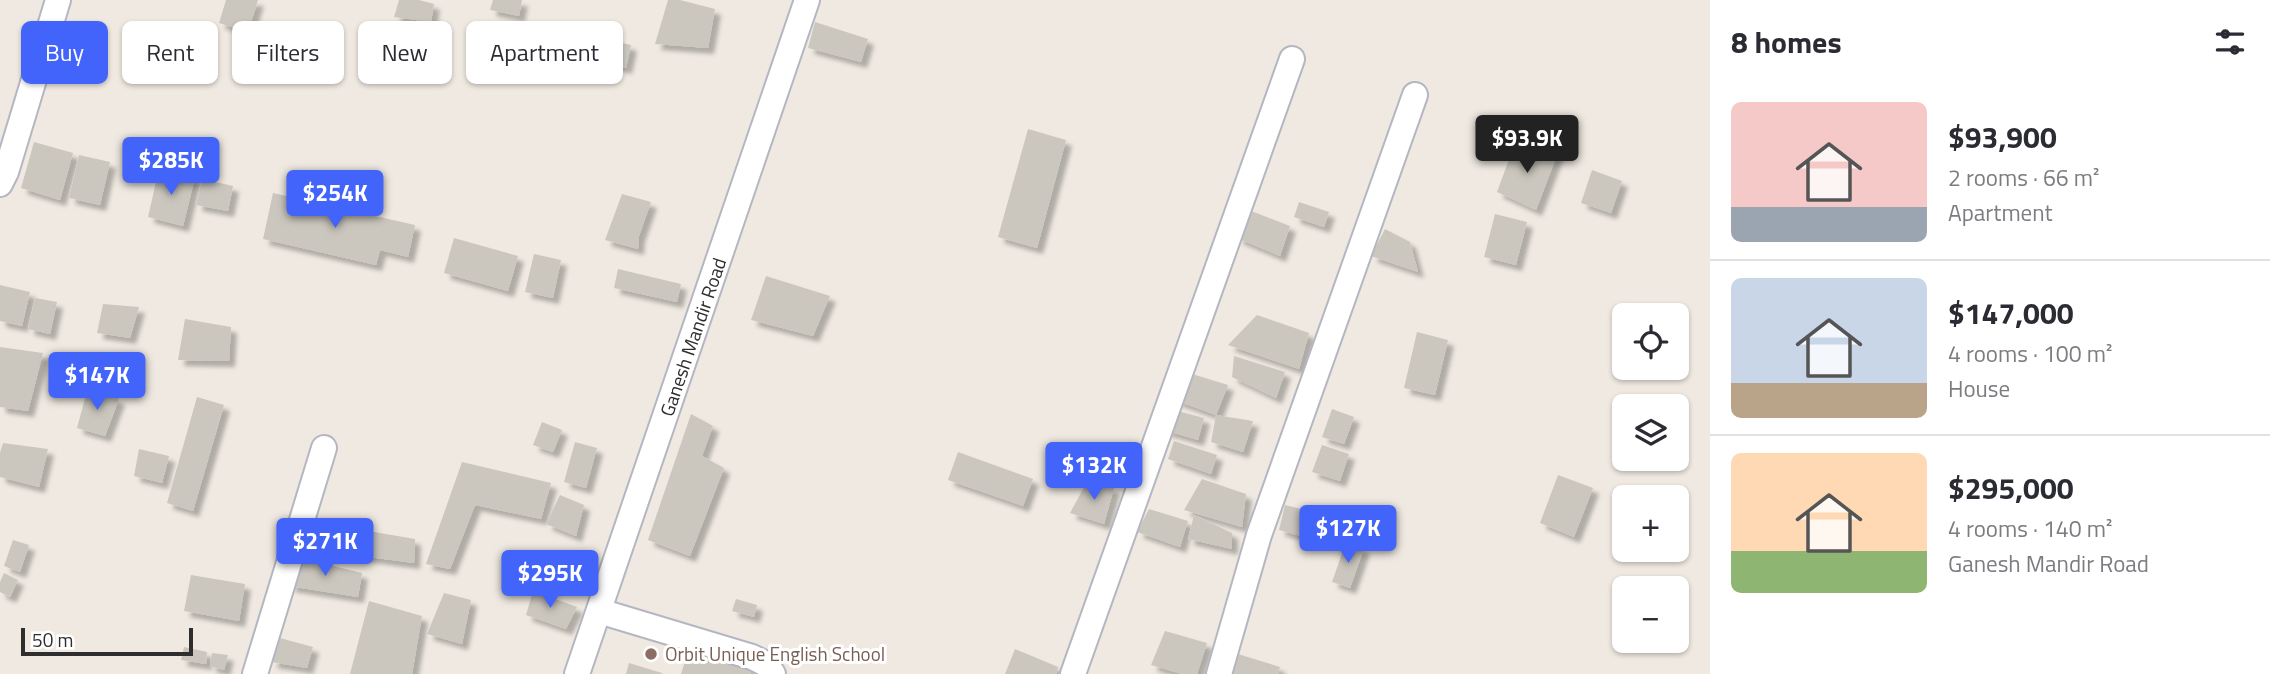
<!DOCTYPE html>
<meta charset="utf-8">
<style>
body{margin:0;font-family:"Titillium Web",sans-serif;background:#f7f7f7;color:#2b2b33;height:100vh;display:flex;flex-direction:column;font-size:26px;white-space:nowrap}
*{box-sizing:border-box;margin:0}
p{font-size:23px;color:#7c7c81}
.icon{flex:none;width:38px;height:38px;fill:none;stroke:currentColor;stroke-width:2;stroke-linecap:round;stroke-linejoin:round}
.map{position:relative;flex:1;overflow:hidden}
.details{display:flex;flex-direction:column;background:#fff;width:560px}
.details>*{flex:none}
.banner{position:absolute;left:21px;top:21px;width:665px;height:63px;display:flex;gap:14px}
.tools{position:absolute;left:1612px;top:303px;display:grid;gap:14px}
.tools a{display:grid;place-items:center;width:77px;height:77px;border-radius:10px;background:#fff;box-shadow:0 2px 5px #0004;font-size:35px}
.scale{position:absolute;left:21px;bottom:18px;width:172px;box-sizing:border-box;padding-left:7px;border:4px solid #2e2e2e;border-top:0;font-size:19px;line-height:24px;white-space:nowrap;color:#2e2e2e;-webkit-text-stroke:5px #fff;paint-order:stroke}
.price{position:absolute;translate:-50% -60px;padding:0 16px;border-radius:7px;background:#4264fb;color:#fff;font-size:23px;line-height:46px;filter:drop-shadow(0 2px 4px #0008)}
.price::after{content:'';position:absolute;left:50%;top:42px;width:21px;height:16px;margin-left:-10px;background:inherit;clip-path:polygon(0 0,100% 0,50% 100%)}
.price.current{background:#222;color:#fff}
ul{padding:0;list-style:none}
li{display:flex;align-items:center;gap:21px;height:175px;padding:0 21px}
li+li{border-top:2px solid #e1e1e2}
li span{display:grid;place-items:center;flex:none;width:196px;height:140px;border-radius:10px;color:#555}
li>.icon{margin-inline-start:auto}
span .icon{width:84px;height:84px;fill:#fffc;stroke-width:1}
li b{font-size:30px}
h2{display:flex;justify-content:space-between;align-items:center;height:84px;padding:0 21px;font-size:30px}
.tag{padding:0 24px;border-radius:10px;background:#fff;box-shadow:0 2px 5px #0004;font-size:24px;line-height:63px}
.tag.current{background:#4264fb;color:#fff}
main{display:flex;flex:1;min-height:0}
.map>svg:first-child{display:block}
.building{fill:#cbc7bf;filter:url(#shadow)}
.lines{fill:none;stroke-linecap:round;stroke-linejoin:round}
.minor-casing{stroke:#b4b7c1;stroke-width:28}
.minor{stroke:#fff;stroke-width:24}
.education-dot{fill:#8d6e63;stroke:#fff;stroke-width:2.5}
.labels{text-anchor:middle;stroke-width:6;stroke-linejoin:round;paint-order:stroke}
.street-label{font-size:19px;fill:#2e2e2e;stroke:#fff}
.education-label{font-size:19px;fill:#785e54;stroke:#fff;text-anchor:start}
</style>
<main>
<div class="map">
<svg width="1710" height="674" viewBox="0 0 1710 674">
<defs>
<filter id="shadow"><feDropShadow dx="6" dy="6" stdDeviation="2" flood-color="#0004"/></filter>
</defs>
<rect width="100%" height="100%" fill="#efe9e1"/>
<g class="building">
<polygon points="226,0 258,0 248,32 219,23"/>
<polygon points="399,0 419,0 434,4 431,22 394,17"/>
<polygon points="493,0 522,0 519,16 490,10"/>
<polygon points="668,0 680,0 715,9 708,48 655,44"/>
<polygon points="815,22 868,39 861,62 808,48"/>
<polygon points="600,38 631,45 626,68 594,61"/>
<polygon points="1028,129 1066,140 1037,248 998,237"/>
<polygon points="34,142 73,153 60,200 21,188"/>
<polygon points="1514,146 1558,152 1536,210 1497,192"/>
<polygon points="79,155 110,162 100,205 69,198"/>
<polygon points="159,169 195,177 183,226 148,217"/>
<polygon points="1592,170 1622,181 1611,213 1581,203"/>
<polygon points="202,179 233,186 228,211 196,205"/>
<polygon points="273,193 415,225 408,257 380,250 376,265 263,239"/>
<polygon points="622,194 651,202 639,236 638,249 605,240"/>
<polygon points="1299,202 1329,212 1324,227 1294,217"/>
<polygon points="1246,209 1290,226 1280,256 1237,238"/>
<polygon points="1495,214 1527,222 1516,265 1484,257"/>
<polygon points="1385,229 1410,242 1418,272 1371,256"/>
<polygon points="454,238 518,256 508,291 444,273"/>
<polygon points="534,254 561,260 553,298 525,292"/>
<polygon points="618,269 681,284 677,302 614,288"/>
<polygon points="766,276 830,296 813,336 751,320"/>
<polygon points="0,285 30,292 22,326 0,321"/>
<polygon points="35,298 57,302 50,334 28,329"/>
<polygon points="103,304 139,307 130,338 97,333"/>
<polygon points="1257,315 1309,333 1299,369 1228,345"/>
<polygon points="185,319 231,327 229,361 178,360"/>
<polygon points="1417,332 1448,340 1435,395 1404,388"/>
<polygon points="0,347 43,353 28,411 0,407"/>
<polygon points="1234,356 1285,372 1276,398 1232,377"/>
<polygon points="1192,374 1228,385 1216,415 1175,400"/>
<polygon points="88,387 119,399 105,436 77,428"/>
<polygon points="197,397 224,405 193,511 167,503"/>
<polygon points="1332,409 1354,417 1344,444 1322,437"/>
<polygon points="1174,410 1204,418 1198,440 1164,430"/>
<polygon points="691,414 713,426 702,456 724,468 690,556 648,540"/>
<polygon points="1216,415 1253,421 1243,452 1211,442"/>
<polygon points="542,422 562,430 553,452 533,445"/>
<polygon points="1174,441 1217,455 1211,474 1168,459"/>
<polygon points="575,442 597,448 586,488 564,482"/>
<polygon points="3,443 48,449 39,487 0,477 0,453"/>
<polygon points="1322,445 1349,454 1340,481 1312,472"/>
<polygon points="139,449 169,456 162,483 134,476"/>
<polygon points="958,452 1033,479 1023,506 948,480"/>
<polygon points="462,462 551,483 541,519 475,505 450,569 426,564"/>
<polygon points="1558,475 1593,488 1574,537 1540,523"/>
<polygon points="1202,479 1246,494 1242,527 1184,510"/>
<polygon points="1088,480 1114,488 1104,524 1070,513"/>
<polygon points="560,495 584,505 576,536 546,524"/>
<polygon points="1285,505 1326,515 1319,541 1279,530"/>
<polygon points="1149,509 1188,521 1180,547 1137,532"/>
<polygon points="1194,515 1232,533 1232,549 1188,539"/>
<polygon points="357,529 415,539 414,563 354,555"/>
<polygon points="13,540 29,545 20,572 4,566"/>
<polygon points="1346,542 1364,548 1350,588 1332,582"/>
<polygon points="296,557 362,573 358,597 289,586"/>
<polygon points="4,573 18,580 10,597 0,592 0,582"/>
<polygon points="191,575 245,584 239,621 184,611"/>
<polygon points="533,591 577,607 566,629 526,615"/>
<polygon points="444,593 471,600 462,644 427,634"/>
<polygon points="736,599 757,605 754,617 732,611"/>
<polygon points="369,601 422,616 412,674 350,674"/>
<polygon points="1165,631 1207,643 1197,674 1182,674 1151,665"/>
<polygon points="280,638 313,647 307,668 271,662"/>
<polygon points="184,647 207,652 206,664 181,660"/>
<polygon points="689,648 752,667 750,674 681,674"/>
<polygon points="1015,649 1058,667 1056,674 1005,674"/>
<polygon points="212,653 228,655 224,670 210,666"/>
<polygon points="1238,654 1280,667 1278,674 1232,674"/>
<polygon points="629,663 662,673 662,674 626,674"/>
</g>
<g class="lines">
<g class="minor-casing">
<g id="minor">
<polyline points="0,184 6,172 58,0"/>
<polyline points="599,611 752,657 766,664 773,674"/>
<polyline points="255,674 324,448"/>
<polyline points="577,674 807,0"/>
<polyline points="1073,674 1292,59"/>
<polyline points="1219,674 1259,535 1415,95"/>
</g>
</g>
<use href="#minor" class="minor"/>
</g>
<circle class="education-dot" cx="651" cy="654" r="7"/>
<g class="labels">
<g class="street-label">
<text transform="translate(693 337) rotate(-71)" y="7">Ganesh Mandir Road</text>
</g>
<g class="education-label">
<text x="665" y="661">Orbit Unique English School</text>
</g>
</g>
</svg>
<div class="tools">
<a><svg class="icon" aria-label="locate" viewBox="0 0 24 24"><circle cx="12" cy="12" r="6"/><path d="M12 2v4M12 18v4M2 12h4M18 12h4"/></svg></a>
<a><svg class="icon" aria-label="layers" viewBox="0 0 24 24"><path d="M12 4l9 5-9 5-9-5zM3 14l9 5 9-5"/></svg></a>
<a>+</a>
<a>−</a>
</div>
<div class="scale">50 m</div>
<b class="price current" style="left:1527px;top:175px">$93.9K</b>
<b class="price" style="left:171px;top:197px">$285K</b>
<b class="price" style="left:335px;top:230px">$254K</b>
<b class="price" style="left:97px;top:412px">$147K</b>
<b class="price" style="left:1094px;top:502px">$132K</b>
<b class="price" style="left:1348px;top:565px">$127K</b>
<b class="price" style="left:325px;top:578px">$271K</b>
<b class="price" style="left:550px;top:610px">$295K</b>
<div class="banner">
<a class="tag current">Buy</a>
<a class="tag">Rent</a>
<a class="tag">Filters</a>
<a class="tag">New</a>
<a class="tag">Apartment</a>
</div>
</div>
<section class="details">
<h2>8 homes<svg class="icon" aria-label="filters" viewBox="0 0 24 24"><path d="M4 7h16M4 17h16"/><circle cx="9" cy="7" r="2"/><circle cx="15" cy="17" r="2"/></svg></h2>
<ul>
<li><span style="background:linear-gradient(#f6c9c9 75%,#9aa5b1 0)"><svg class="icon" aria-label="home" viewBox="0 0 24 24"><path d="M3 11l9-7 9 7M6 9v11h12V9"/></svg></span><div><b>$93,900</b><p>2 rooms · 66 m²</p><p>Apartment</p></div></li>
<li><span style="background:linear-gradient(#c9d6e8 75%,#b9a48a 0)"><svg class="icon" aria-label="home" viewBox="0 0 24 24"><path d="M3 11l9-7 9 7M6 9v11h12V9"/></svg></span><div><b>$147,000</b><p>4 rooms · 100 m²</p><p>House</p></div></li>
<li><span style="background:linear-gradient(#ffd9b3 70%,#8fb573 0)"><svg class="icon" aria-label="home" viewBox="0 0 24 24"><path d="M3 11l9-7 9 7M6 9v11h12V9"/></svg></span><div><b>$295,000</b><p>4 rooms · 140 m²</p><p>Ganesh Mandir Road</p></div></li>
</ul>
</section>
</main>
